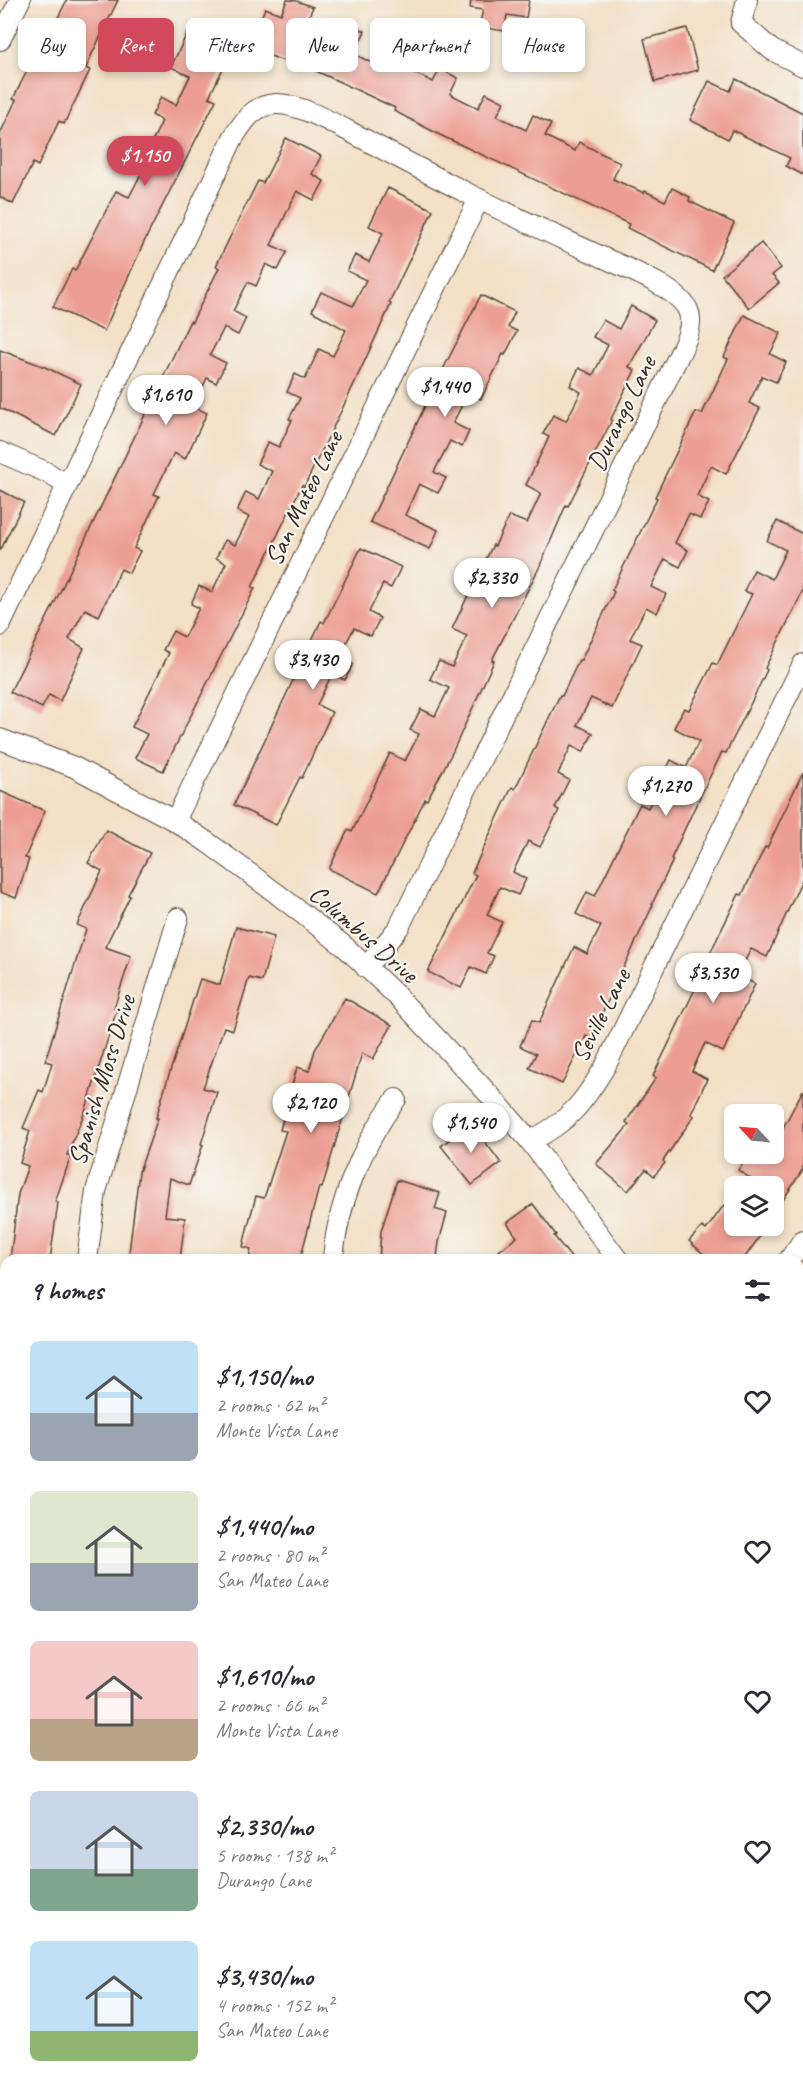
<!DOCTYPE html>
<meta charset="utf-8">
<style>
body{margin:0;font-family:Caveat,sans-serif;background:#f2f2f3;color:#2b2b33;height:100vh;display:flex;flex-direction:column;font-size:22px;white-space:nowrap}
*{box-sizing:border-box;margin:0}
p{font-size:20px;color:#7c7c81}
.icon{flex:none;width:33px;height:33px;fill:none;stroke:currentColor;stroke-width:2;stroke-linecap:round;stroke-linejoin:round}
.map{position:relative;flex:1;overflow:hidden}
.details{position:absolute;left:0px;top:1254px;width:804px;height:834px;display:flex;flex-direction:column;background:#fff;border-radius:18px 18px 0 0;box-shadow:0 3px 9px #0003}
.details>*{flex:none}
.banner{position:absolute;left:18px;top:18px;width:768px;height:54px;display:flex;gap:12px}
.needle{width:39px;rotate:296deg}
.fabs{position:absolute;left:724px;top:1104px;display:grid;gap:12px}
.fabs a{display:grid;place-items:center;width:60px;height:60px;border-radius:9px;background:#fff;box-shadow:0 3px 9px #0003;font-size:30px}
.price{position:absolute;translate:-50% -51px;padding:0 14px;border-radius:21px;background:#fff;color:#222;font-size:20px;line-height:39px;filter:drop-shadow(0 2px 3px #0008)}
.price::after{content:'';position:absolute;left:50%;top:36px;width:18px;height:14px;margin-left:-9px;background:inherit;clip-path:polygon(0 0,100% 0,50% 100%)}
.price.active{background:#d1495b;color:#fff}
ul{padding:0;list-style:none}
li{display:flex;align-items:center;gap:18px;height:150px;padding:0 30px}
li span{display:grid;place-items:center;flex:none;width:168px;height:120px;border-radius:9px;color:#555}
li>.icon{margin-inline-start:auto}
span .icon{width:72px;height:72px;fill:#fffc;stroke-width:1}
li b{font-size:26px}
h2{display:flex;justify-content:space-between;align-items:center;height:72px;padding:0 30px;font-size:26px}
.chip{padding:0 21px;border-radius:9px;background:#fff;box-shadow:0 3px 9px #0003;font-size:21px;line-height:54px}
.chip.active{background:#d1495b;color:#fff}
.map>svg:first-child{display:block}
.building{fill:#ed9e92}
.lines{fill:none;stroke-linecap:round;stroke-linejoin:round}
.minor-casing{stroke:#574537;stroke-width:22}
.minor{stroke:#fff;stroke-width:20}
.labels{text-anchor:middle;stroke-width:4.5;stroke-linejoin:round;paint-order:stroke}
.street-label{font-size:26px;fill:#3b2a1e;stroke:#f6f6f2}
</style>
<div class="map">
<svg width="803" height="2088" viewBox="0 0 803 2088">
<rect width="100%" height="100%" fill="#f6f6f2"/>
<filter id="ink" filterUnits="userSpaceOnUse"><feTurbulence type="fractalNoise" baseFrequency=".0167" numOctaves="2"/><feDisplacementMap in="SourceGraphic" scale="12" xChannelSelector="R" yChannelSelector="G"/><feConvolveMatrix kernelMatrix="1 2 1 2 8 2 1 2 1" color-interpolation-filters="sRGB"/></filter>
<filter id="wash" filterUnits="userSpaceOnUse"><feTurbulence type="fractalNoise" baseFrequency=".008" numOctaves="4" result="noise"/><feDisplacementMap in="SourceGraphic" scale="24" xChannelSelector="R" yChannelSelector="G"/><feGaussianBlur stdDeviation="1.35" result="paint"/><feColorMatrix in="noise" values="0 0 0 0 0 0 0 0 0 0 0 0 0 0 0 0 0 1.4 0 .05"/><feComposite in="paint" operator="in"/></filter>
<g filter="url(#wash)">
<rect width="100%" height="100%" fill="#f3e0c6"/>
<g id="blocks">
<g class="building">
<polygon points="67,0 118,0 92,54 86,68 90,70 64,124 59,121 38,166 33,163 13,204 0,197 0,134 16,100 13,99 28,69 31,70"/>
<polygon points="287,0 294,0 313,7 306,23 339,40 348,23 365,31 354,54 382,68 390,52 408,60 404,68 433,82 440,69 458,78 450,94 478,108 486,93 504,102 497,116 526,130 533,115 551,124 545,136 575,151 579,142 620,163 613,179 644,193 645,191 665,201 672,188 690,197 689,201 734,223 712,270 627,228 629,224 440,135 394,111 395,108 340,82 292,60 291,64 250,48 265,8 281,14"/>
<polygon points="471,0 529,0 526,18 507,15 504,31 479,27 483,10 470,8"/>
<polygon points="190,27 233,48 209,97 216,100 145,240 104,331 53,307 72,269 75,271 116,191 129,197 144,168 124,159 133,141 149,148 162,121 152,115 161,97 176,105 190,76 171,67"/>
<polygon points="687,28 698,70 655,82 644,39"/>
<polygon points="736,79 803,113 803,175 786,166 790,158 732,130 728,139 690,120 709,81 730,91"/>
<polygon points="286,138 321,156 312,174 324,181 314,200 297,191 271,245 287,252 278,270 266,264 256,286 248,282 233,311 246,318 238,335 224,328 210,355 226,363 216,383 207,378 194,407 207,413 185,459 174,453 154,494 159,496 134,548 140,551 129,573 121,569 99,616 85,609 69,639 84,648 60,701 49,695 42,708 10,692 58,596 190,321 192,322 219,268 216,266 235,227 258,181 263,183"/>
<polygon points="388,188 433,210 389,303 391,304 347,399 304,487 302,485 252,587 255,588 163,771 135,758 147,734 132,727 169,653 163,650 173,631 184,637 199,608 191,604 199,586 212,592 226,563 216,558 225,540 235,545 249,517 237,511 246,492 259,499 272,471 257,464 268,442 279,447 292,420 289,419 300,398 287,392 295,374 305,379 319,349 333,356 346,330 312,311 321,292 353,306 366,280 347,271 355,255 369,262 383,233 369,226"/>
<polygon points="761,243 781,268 772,275 779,283 749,308 722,275"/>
<polygon points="481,295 515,312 508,327 517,331 505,355 503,354 481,399 468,393 453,423 469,431 462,447 450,441 434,472 446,478 438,493 419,484 405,515 438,530 430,549 370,522 434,387"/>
<polygon points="631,306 655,320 629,367 635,370 611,419 612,420 568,506 566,505 539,568 492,660 494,661 453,751 427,800 425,799 378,893 329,869 348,830 352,832 390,753 405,761 419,734 410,730 421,709 435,716 449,688 430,679 439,661 452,667 467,636 452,629 475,581 493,545 495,546 509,516 527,523 541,493 526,485 549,437 543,434 553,415 566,421 581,392 570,386 579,368 593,375 608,345 593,337 603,320 619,329"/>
<polygon points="744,315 781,333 770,354 786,362 776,382 762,376 749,403 760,408 726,474 711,466 697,496 709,502 700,519 689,514 675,543 688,550 680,567 665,559 651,587 666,594 657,613 646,607 630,639 642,644 612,708 591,698 577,725 593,733 583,752 571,746 558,774 569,780 555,808 559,810 540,847 528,841 513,872 526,879 518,895 500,887 487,915 502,922 487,953 494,956 486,974 471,967 461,988 428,972 476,875 472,873 494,825 512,787 515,789 560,695 562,696 579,660 581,660 614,592 612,590 657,498 655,497 696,412 702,414 728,359 724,357"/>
<polygon points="0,350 45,367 81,384 56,436 0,408"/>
<polygon points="0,490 24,502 0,551"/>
<polygon points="777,521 803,534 803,591 765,668 767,670 749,707 726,753 722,752 693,811 671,859 673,860 652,904 653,905 606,1005 590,1038 586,1036 562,1084 529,1068 536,1054 520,1046 532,1020 539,1023 574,947 587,954 601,926 576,914 587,892 595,896 640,804 648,808 671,760 686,768 699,741 674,728 684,708 689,710 713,663 717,665 752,594 744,591 754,570 772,579 786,550 767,541"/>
<polygon points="361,548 401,567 391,588 383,584 369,612 380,618 371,636 354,628 339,657 353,664 345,680 332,674 317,705 332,712 302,778 300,777 276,825 234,805 321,621 324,623"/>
<polygon points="803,772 803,877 767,957 751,949 738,975 755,984 723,1052 705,1043 692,1071 707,1079 691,1114 694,1116 663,1161 665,1163 654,1176 646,1169 628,1191 596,1164 629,1125 626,1122 656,1078 653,1076 698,983 696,982 739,894 742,895 765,847 767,848"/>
<polygon points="0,791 45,811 25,858 29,859 16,898 0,892"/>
<polygon points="106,830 150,853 128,895 130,896 105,947 131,956 114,1008 117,1009 86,1109 67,1155 71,1156 55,1202 58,1203 50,1260 10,1260 18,1194 28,1166 20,1163 30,1131 23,1128 39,1090 43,1092 52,1063 45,1061 86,929 77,925 102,871 88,863"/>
<polygon points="236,927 274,937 262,981 249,978 233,1030 224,1027 203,1088 217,1092 201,1144 203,1145 189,1185 170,1178 165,1216 185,1218 180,1260 128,1260 139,1172 158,1118 156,1118 168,1078 200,979 220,985"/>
<polygon points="345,998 392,1025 373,1059 362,1053 322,1188 319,1187 300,1260 249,1260 251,1249 243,1247 247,1229 256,1196 264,1198 286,1131 280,1130 297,1067 309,1071 315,1050"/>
<polygon points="803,1090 803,1169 774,1214 774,1186 762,1186 738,1170 749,1154 753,1154 764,1161 768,1154 774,1154 774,1145"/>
<polygon points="471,1123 501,1163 472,1185 441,1146"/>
<polygon points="397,1180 440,1193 435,1209 447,1213 439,1242 437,1257 426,1256 426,1260 379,1260 381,1231"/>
<polygon points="533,1204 556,1235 554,1236 573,1260 506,1260 499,1251 517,1237 507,1223"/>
<polygon points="724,1205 735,1213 735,1226 767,1226 743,1260 710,1260 689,1241 702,1227 706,1230"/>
</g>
</g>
</g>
<g filter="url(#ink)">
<use href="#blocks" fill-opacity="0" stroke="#574537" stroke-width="1.5"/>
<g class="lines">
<g class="minor-casing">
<g id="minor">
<polyline points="747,0 741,23 772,50 803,66"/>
<polyline points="0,40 20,0"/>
<polyline points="0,452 48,473 67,485"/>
<path d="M0 626 233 138C244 121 253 105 276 104 300 103 342 128 364 139 401 159 439 179 477 198 517 218 558 237 600 256 623 267 677 287 688 310 695 326 683 347 676 361L399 927 366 968"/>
<polyline points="0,739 74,767 175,821 207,842 276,893 344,946 397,996 497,1103 530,1141 618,1260"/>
<polyline points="175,821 479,199"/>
<path d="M530 1141C569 1122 584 1102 606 1065L803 664"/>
<polyline points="87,1260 96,1191 178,918"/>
<path d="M333 1260C337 1203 363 1144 396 1099"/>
<polyline points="789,1260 803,1240"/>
<polyline points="798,1478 803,1483"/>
<polyline points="0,1549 6,1549"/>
<polyline points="798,1802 803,1806"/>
<polyline points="798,2070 803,2073"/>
<polyline points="67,2088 68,2082"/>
<polyline points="325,2088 326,2082"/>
<polyline points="656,2088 659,2082"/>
</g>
</g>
<use href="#minor" class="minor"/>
</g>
</g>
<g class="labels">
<g class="street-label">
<text transform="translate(621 413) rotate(-64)" y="9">Durango Lane</text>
<text transform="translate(303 498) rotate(-64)" y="9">San Mateo Lane</text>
<text transform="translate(364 933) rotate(41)" y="9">Columbus Drive</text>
<text transform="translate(600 1015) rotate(-63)" y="9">Seville Lane</text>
<text transform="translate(101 1080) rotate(-73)" y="9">Spanish Moss Drive</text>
</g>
</g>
</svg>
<div class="fabs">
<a><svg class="needle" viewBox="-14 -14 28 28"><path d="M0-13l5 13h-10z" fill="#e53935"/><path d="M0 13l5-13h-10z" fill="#7c7c81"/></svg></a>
<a><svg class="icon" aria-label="layers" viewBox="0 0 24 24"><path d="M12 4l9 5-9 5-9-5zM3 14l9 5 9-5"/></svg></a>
</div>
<b class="price active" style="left:145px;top:187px">$1,150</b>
<b class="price" style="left:445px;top:418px">$1,440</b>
<b class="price" style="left:166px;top:426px">$1,610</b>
<b class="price" style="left:492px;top:609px">$2,330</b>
<b class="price" style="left:313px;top:691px">$3,430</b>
<b class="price" style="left:666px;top:817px">$1,270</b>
<b class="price" style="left:713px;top:1004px">$3,530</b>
<b class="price" style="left:311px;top:1134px">$2,120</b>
<b class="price" style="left:471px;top:1154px">$1,540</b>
<div class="banner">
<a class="chip">Buy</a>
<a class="chip active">Rent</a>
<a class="chip">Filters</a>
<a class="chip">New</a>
<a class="chip">Apartment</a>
<a class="chip">House</a>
</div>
<section class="details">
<h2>9 homes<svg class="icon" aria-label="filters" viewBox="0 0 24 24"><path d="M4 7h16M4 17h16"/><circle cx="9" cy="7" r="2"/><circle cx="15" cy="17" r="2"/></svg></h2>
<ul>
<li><span style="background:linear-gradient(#bfe0f5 60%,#9aa5b1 0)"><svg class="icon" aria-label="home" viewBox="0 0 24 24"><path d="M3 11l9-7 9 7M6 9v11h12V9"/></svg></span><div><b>$1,150/mo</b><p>2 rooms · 62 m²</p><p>Monte Vista Lane</p></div><svg class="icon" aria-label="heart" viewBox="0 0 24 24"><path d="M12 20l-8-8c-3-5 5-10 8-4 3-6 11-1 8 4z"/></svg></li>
<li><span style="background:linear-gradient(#dfe7d0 60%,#9aa5b1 0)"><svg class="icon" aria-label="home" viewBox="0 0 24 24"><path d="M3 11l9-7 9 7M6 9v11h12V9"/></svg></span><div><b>$1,440/mo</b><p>2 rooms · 80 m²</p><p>San Mateo Lane</p></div><svg class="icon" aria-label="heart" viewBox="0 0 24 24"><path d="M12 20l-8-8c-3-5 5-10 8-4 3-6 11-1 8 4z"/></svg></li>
<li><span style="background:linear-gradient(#f6c9c9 65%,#b9a48a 0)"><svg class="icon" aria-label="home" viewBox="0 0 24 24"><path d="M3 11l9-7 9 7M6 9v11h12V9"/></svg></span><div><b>$1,610/mo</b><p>2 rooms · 66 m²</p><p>Monte Vista Lane</p></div><svg class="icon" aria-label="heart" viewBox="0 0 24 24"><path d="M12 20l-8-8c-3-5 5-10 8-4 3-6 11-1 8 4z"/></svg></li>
<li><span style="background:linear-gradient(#c9d6e8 65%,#7fa58c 0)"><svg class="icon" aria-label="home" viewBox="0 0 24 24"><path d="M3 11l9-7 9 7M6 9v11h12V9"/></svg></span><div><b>$2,330/mo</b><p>5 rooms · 138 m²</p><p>Durango Lane</p></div><svg class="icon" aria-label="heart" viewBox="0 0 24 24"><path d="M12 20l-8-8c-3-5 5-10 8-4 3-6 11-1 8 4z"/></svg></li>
<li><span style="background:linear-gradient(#bfe0f5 75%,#8fb573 0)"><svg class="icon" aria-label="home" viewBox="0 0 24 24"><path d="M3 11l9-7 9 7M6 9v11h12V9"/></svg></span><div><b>$3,430/mo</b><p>4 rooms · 152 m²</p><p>San Mateo Lane</p></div><svg class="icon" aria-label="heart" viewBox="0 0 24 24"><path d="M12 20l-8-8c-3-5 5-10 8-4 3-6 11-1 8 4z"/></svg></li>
</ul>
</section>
</div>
